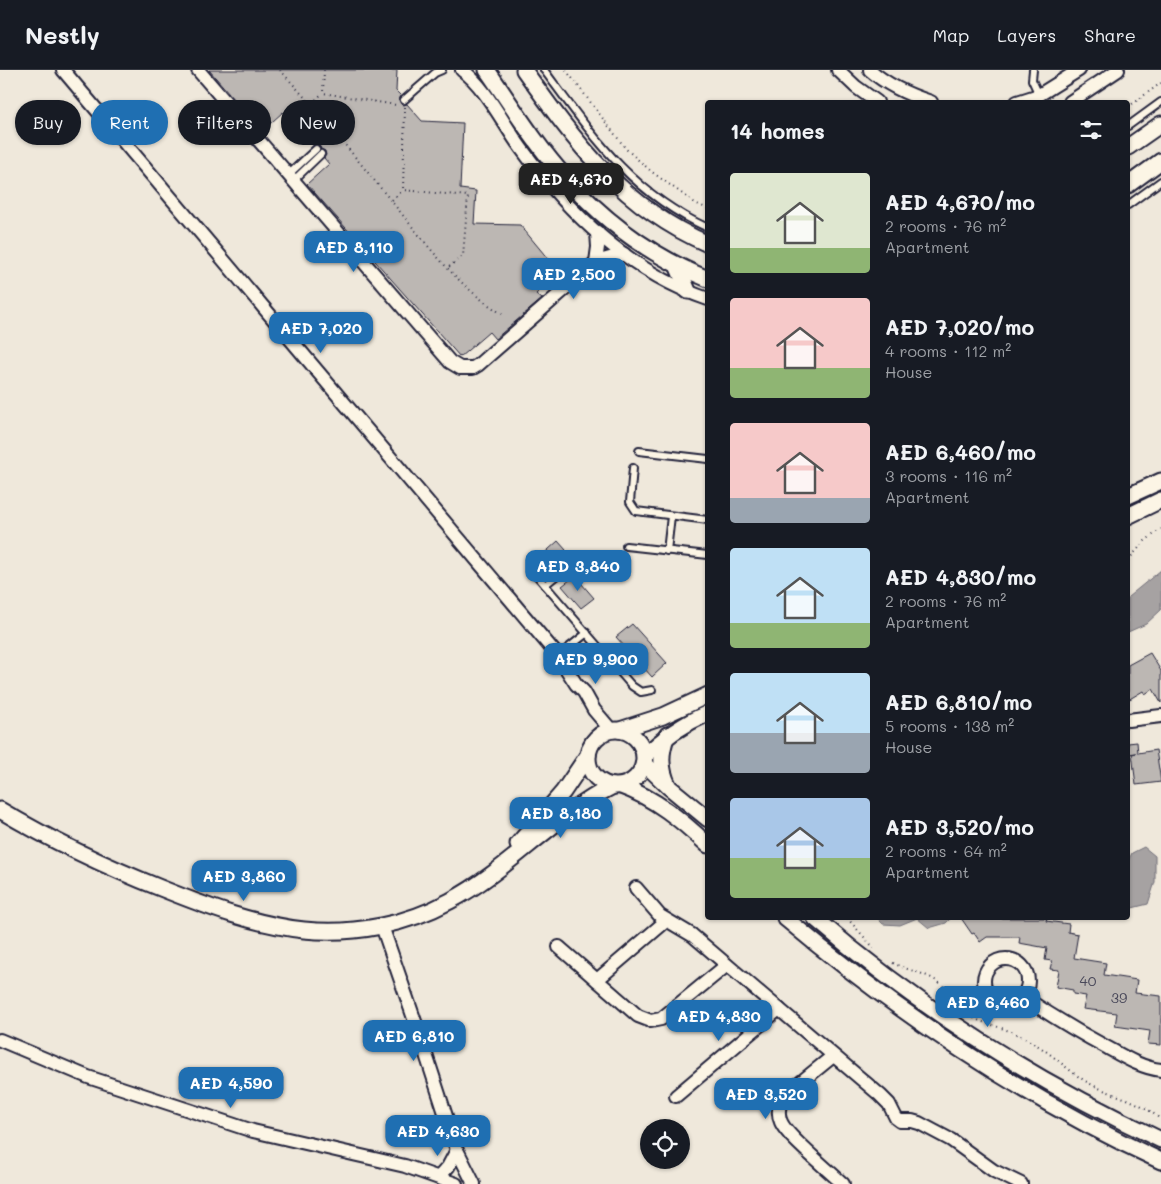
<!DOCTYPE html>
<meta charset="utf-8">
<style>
body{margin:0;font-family:Mali,sans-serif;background:#242831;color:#f1f3f6;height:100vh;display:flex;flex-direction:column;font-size:19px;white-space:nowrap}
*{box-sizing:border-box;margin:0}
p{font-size:16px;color:#9ea1a6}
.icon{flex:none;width:28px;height:28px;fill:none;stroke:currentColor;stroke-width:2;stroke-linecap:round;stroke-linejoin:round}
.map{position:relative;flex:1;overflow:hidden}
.side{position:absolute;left:705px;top:30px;width:425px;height:820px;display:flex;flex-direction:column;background:#171b24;border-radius:5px;box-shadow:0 1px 4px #0004}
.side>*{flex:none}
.guide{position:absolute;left:15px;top:30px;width:475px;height:45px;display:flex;gap:10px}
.controls{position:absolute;left:640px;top:1049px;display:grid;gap:10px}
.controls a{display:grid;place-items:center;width:50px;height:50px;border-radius:50%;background:#171b24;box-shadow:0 1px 4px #0004;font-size:25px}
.price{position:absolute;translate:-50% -42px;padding:0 11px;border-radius:10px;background:#1f6fb2;color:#fff;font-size:16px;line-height:32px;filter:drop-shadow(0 1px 2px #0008)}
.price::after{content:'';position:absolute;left:50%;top:30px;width:15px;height:11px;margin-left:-8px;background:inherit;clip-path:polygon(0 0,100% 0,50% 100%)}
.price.selected{background:#222;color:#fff}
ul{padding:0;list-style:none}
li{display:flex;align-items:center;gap:15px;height:125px;padding:0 25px}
li span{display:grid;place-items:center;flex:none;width:140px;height:100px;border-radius:5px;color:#555}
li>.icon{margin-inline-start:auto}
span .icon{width:60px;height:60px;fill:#fffc;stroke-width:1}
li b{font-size:21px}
h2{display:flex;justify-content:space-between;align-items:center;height:60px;padding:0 25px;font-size:21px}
.pill{padding:0 18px;border-radius:22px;background:#171b24;box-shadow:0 1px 4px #0004;font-size:18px;line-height:45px}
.pill.selected{background:#1f6fb2;color:#fff}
header{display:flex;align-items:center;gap:30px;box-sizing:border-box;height:70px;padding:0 25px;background:#171b24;border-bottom:1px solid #363941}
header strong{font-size:24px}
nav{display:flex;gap:28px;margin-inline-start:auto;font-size:18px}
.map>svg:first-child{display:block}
.water{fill:#a6a2a2;stroke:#716f79}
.building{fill:#bcb7b3;stroke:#22223b}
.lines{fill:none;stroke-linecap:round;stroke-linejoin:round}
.service-casing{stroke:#22223b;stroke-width:10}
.minor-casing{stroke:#22223b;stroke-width:16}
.tertiary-casing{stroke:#22223b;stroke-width:19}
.path{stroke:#22223b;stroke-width:2;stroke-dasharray:1 4;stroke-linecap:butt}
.service{stroke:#fcf5e5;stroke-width:6}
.minor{stroke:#fcf5e5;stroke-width:12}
.tertiary{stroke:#fcf5e5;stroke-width:15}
.labels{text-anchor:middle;stroke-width:4;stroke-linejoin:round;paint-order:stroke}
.number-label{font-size:14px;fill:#484759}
</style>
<header>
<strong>Nestly</strong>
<nav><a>Map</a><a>Layers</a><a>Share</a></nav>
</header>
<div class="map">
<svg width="1161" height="1114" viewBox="0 0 1161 1114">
<rect width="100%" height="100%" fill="#efe8db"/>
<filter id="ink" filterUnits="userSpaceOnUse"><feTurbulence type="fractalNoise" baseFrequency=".02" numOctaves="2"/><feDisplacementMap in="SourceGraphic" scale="10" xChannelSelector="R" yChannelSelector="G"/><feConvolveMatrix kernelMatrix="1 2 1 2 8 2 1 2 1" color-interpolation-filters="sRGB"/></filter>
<g filter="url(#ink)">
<g class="water">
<polygon points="1161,500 1161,540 1146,554 1128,562 1128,527"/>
<polygon points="1144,777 1155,786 1155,812 1148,834 1128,839 1128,791 1132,783"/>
<polygon points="877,848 951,848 946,853 929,858 917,848 900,855 883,854"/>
</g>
<g class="building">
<polygon points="209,0 397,0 396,21 401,26 399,30 401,34 404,35 407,34 422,51 463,53 460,119 476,121 474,154 520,155 559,202 536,224 542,229 495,269 489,262 460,287 307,114 329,94 324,88 326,85 325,81 321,79 318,74 313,75 283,42 262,61"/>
<polygon points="558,471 566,480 546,497 539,488"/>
<polygon points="575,506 594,528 581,538 562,516"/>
<polygon points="632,554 667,593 652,607 616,567"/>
<polygon points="1150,583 1161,601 1161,633 1153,619 1145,624 1143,621 1128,630 1128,595"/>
<polygon points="1137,672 1138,683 1156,680 1161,712 1136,715 1132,684 1136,683 1128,684 1128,673"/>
<polygon points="961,848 1047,848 1046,851 1069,854 1068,862 1078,864 1074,888 1106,893 1104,905 1137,910 1135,923 1161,926 1161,975 1148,974 1150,961 1115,956 1117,943 1083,939 1086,926 1073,924 1073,920 1056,917 1059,900 1050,899 1052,891 1045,890 1047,878 1019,873 1020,867 987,867 980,872 974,863 972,864"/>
</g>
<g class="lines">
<g class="service-casing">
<g id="service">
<path d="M544 0C593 66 631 123 708 158"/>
<polyline points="1033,0 1032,10 1039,25"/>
<polyline points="404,30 435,3 442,0"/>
<polyline points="1128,56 1161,32"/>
<polyline points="288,105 316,79"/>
<polyline points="293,111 321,84"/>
<polyline points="1128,135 1161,111"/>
<polyline points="639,381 708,389"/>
<polyline points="633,398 630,432 636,441 708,450"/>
<polyline points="626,476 708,485"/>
<polyline points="667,481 671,446"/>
<polyline points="532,500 632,616 641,622 652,620"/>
<polyline points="545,515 567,497"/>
<polyline points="558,586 587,563"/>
</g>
</g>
<g class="minor-casing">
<g id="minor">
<polyline points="63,0 558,586 576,614 584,622 594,640 611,660"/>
<polyline points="198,0 450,292 460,298 473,298 478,295 596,192 624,184"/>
<path d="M462 0C485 16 504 55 521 78 568 143 631 203 708 229"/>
<polyline points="838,0 856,17 877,32"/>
<path d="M870 0C888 16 909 25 931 32"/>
<polyline points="1017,32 1039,25 1079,0"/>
<polyline points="1070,32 1118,0"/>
<polyline points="596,192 598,177 597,162"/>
<polyline points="1128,650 1161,646"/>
<polyline points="636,818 660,846 692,865 880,1025 889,1034 896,1048 900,1051 912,1051 919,1053 951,1070 994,1101 1021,1114"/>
<polyline points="382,856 419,963 457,1080 474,1114"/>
<polyline points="559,877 638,946 651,951 661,949 727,895"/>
<circle cx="1006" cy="911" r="22"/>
<polyline points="597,910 666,851"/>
<path d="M1022 926C1050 945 1078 962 1108 978 1124 987 1142 998 1161 1000"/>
<polyline points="0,970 88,1007 253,1061 405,1096 456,1114"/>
<path d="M833 986 784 1026C779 1034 777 1043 781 1052 787 1067 830 1101 843 1114"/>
<polyline points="676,1026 779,939"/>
<polyline points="439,1107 448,1097 457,1080"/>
</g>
</g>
<g class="tertiary-casing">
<g id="tertiary">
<path d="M487 0C512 36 536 75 566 108 605 152 653 187 708 209"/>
<path d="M524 0C576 73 622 137 708 174"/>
<polyline points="1128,77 1161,54"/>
<polyline points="1128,115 1161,91"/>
<polyline points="677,195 688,221"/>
<polyline points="1128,426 1161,411"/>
<polyline points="1128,446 1161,430"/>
<circle cx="616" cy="688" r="28"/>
<polyline points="620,660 663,646 708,625"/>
<path d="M667 665C660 683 660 698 668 715"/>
<path d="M645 686C664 667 683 654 708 643"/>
<polyline points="644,693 669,717 708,749"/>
<path d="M621 716C655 728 681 750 708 775"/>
<path d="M0 740C52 771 107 797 163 819 208 837 256 855 304 860 354 865 406 855 450 831 509 800 553 746 613 716"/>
<polyline points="518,774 563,722 588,685"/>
<path d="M785 848C899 944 1025 1029 1161 1091"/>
<path d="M815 848C919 938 1037 1012 1161 1070"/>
</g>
</g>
<g class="path">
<path d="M280 0C319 42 355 87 392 132 426 173 457 217 504 245"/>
<polyline points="324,0 323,23 396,35"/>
<polyline points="566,0 626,79 652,102 695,133 708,139"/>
<polyline points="312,33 323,23"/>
<polyline points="405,37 403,120 468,126 463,186 446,199"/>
<polyline points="1128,37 1161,13"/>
<polyline points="392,130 403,120"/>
<polyline points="1128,490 1145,471 1161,459"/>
<polyline points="847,848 874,878"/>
<path d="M893 893C906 900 922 902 935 910 949 918 954 934 966 943 977 952 991 954 1004 959 1015 963 1025 968 1035 974 1054 985 1068 1001 1087 1012 1113 1027 1138 1028 1161 1050"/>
</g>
<use href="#service" class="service"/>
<use href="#minor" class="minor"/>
<use href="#tertiary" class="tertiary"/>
</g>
</g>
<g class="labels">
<g class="number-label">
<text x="1088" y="916">40</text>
<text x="1119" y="933">39</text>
</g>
</g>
</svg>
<div class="controls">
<a><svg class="icon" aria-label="locate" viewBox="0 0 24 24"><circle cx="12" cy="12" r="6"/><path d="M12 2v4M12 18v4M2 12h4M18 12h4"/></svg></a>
</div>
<b class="price selected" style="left:571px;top:135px">AED 4,670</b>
<b class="price" style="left:354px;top:203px">AED 8,110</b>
<b class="price" style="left:574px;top:230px">AED 2,500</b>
<b class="price" style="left:321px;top:284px">AED 7,020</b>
<b class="price" style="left:578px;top:522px">AED 3,840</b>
<b class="price" style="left:596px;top:615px">AED 9,900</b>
<b class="price" style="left:561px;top:769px">AED 8,180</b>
<b class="price" style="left:244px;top:832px">AED 3,860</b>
<b class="price" style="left:988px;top:958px">AED 6,460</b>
<b class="price" style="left:719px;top:972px">AED 4,830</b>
<b class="price" style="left:414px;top:992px">AED 6,810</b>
<b class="price" style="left:231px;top:1039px">AED 4,590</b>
<b class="price" style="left:766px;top:1050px">AED 3,520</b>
<b class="price" style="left:438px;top:1087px">AED 4,630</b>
<div class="guide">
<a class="pill">Buy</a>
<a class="pill selected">Rent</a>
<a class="pill">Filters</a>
<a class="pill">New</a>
</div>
<section class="side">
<h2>14 homes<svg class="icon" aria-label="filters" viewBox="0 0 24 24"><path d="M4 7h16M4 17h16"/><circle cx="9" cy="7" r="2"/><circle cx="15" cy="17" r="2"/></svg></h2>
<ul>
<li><span style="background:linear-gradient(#dfe7d0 75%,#8fb573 0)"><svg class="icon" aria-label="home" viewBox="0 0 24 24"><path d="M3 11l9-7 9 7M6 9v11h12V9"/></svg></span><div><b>AED 4,670/mo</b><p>2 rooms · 76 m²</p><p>Apartment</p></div></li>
<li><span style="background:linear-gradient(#f6c9c9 70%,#8fb573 0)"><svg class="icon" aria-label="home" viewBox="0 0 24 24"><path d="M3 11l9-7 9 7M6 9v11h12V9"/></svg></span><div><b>AED 7,020/mo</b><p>4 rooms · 112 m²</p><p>House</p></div></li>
<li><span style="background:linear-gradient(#f6c9c9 75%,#9aa5b1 0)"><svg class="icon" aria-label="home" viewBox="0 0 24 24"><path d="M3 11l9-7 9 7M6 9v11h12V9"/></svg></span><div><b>AED 6,460/mo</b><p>3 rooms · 116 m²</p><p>Apartment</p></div></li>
<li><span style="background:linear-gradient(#bfe0f5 75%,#8fb573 0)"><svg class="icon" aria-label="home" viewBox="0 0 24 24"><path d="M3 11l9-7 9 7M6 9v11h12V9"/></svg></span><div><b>AED 4,830/mo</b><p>2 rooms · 76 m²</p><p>Apartment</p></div></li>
<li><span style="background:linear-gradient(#bfe0f5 60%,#9aa5b1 0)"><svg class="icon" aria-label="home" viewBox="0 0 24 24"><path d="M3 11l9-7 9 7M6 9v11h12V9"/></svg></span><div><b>AED 6,810/mo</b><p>5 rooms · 138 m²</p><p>House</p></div></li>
<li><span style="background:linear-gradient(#a9c7e8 60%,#8fb573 0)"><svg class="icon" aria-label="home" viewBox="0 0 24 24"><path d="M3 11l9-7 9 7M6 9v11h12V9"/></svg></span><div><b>AED 3,520/mo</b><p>2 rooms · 64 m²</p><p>Apartment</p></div></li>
</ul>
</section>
</div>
